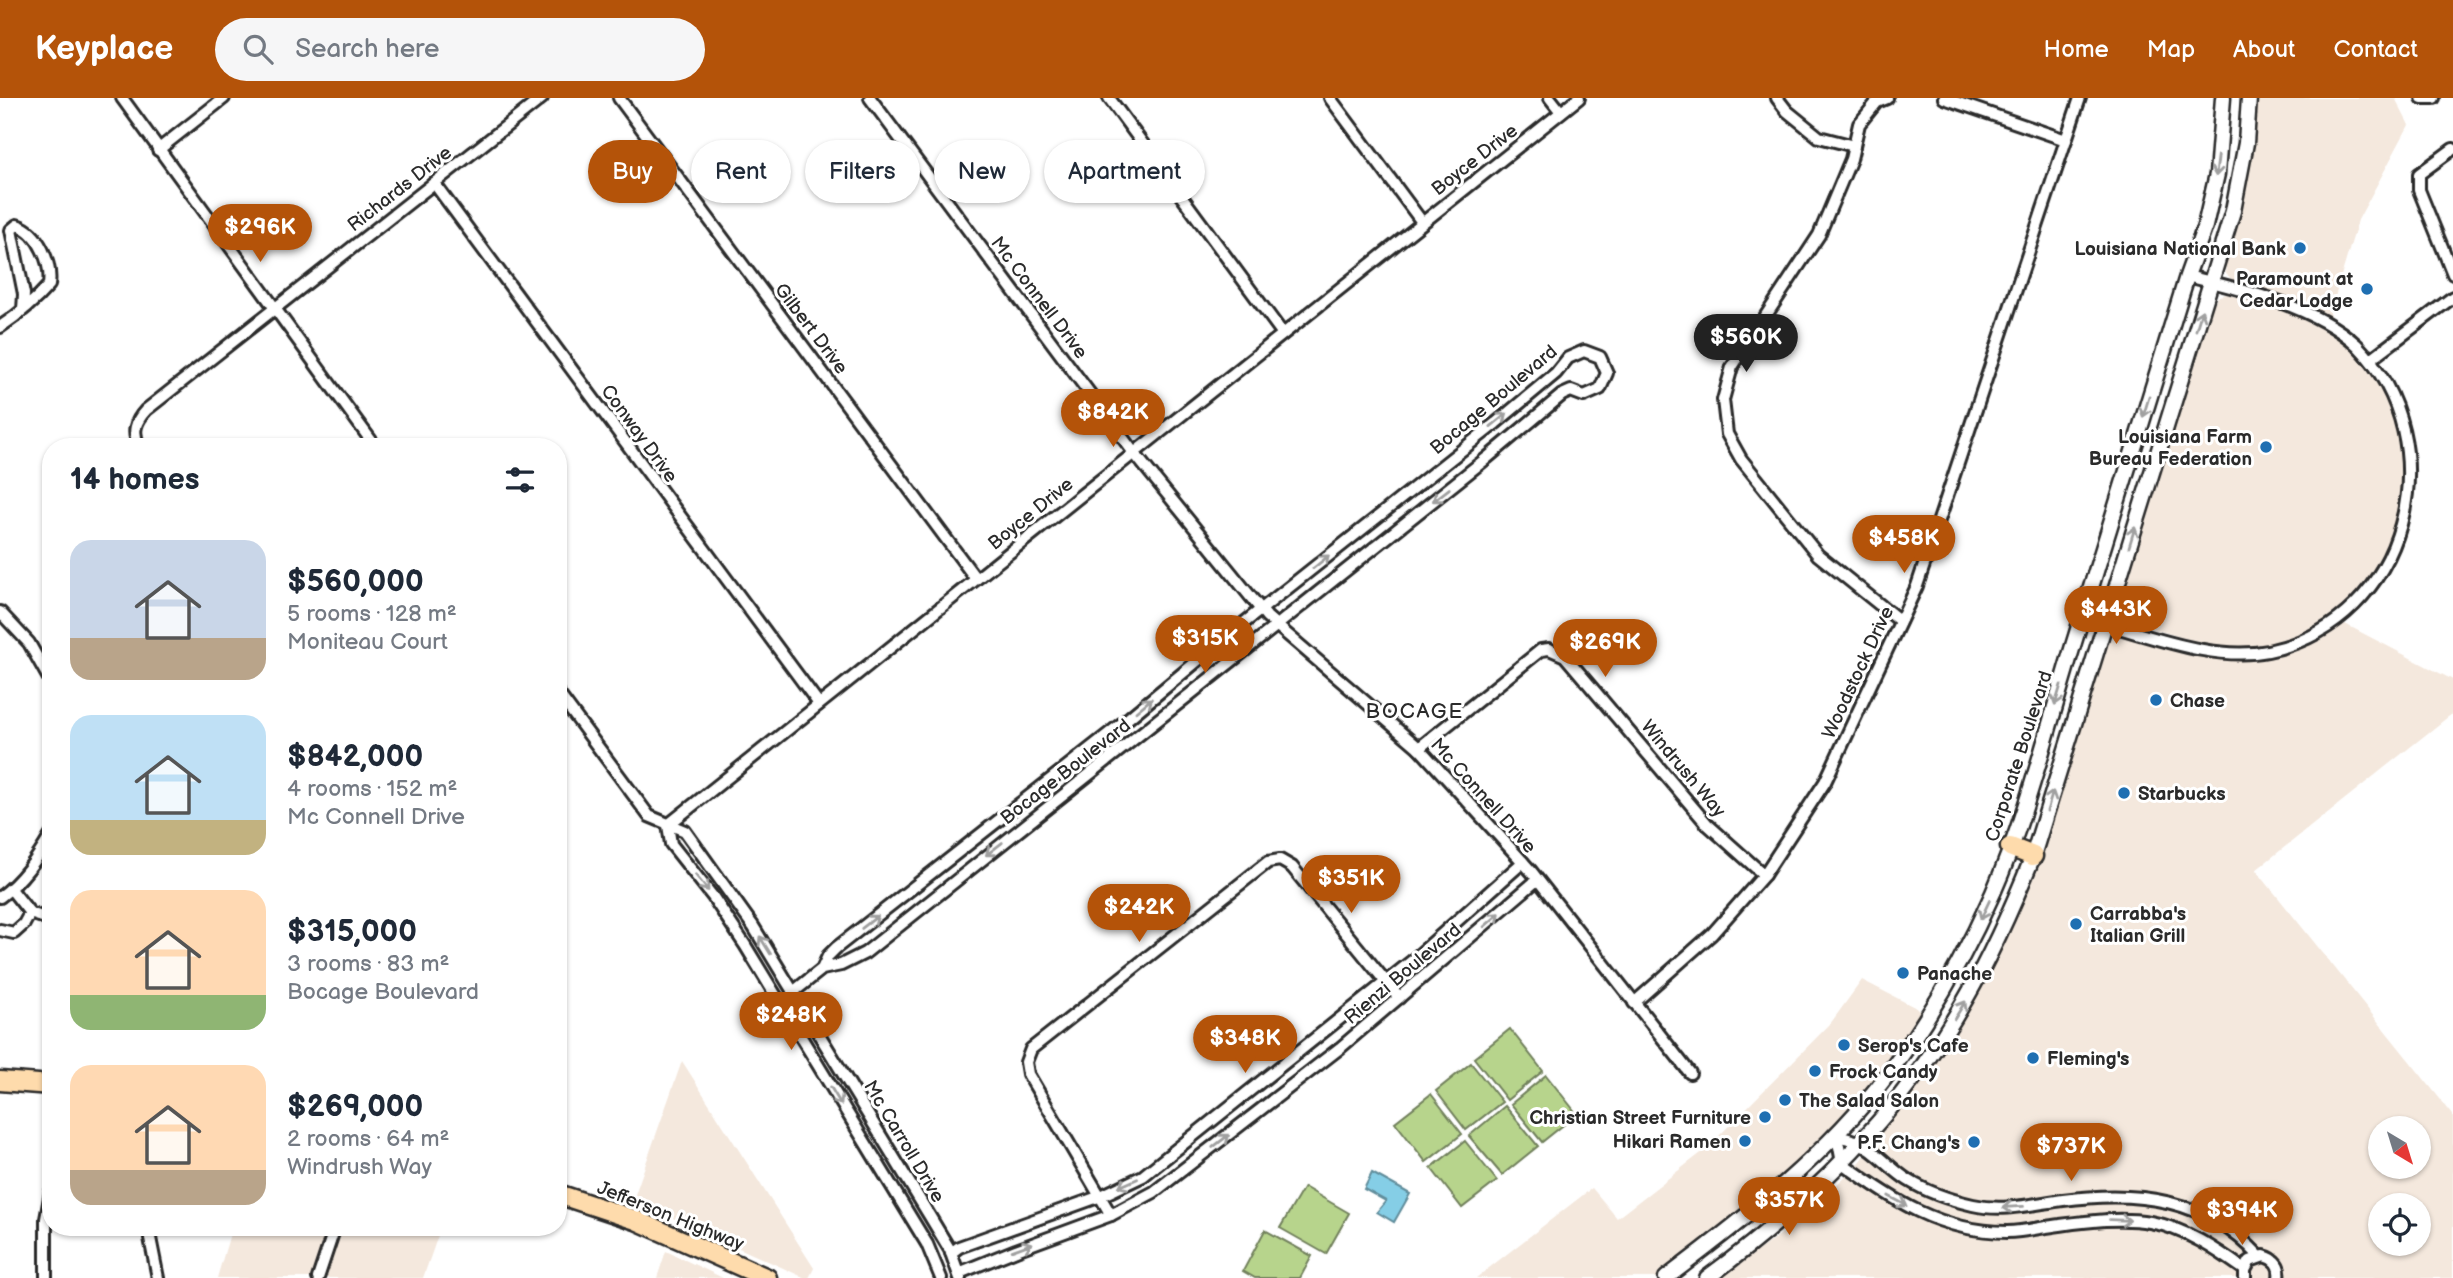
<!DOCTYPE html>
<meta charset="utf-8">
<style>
body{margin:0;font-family:"Balsamiq Sans",sans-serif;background:#f6f6f7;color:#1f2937;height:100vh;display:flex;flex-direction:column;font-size:26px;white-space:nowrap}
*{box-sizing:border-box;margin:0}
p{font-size:23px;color:#747a83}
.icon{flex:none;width:38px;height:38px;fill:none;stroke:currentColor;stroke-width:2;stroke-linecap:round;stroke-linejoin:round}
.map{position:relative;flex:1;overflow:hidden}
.drawer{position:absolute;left:42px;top:340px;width:525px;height:798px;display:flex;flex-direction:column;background:#fff;border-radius:28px;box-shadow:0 2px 5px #0004}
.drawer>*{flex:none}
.top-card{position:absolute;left:588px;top:42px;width:665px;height:63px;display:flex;gap:14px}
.needle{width:46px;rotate:142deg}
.fabs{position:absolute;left:2368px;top:1018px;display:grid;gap:14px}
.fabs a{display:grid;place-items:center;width:63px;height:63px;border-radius:50%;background:#fff;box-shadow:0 2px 5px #0004;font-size:35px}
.price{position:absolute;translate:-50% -60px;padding:0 16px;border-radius:24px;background:#b45309;color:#fff;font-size:23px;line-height:46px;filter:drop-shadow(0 2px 4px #0008)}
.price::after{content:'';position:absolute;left:50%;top:42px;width:21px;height:16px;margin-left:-10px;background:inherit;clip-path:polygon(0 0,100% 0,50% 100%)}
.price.on{background:#222;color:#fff}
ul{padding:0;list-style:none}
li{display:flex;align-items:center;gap:21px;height:175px;padding:0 28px}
li span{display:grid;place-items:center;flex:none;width:196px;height:140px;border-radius:21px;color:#555}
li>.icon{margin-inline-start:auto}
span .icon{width:84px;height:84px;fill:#fffc;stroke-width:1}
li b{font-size:30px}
h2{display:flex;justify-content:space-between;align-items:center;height:84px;padding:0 28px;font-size:30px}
.chip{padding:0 24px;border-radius:32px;background:#fff;box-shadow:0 2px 5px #0004;font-size:24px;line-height:63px}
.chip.on{background:#b45309;color:#fff}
header{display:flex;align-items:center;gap:42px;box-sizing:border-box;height:98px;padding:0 35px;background:#b45309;color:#fff}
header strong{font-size:33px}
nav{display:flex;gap:38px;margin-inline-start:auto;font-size:24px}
.search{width:490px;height:63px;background:#f6f6f7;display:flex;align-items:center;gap:18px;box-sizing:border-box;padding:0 24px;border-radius:38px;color:#747a83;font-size:26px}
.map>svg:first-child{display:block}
.built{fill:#f4e8dd;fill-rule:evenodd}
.green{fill:#b7d48c;stroke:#71805c;stroke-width:2}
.water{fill:#85cee6;stroke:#618d9b;stroke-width:2}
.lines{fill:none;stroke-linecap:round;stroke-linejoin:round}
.minor-casing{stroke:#2b2b2b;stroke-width:16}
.tertiary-casing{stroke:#2b2b2b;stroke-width:19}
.primary-casing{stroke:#2b2b2b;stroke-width:23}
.minor{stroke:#fff;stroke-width:10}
.tertiary{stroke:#fff;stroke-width:14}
.primary{stroke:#fedbac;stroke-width:18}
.oneway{stroke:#a0a0a0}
.poi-dot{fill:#1f6fb2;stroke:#fff;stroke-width:2.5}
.labels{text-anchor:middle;stroke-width:6;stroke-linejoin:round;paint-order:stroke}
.street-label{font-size:19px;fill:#2b2b2b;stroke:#fff}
.poi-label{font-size:19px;font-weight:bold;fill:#2b2b2b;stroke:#fff;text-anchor:start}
.neighbourhood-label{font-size:21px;letter-spacing:2px;fill:#2b2b2b;stroke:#fff}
</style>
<header>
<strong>Keyplace</strong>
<div class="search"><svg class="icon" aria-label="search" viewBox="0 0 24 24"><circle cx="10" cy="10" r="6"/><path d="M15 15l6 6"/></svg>Search here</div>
<nav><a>Home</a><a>Map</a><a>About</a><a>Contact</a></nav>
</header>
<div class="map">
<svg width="2453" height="1180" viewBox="0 0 2453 1180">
<rect width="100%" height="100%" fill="#fff"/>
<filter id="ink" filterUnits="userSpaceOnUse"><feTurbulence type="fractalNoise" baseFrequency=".0143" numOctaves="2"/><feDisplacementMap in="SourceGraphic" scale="14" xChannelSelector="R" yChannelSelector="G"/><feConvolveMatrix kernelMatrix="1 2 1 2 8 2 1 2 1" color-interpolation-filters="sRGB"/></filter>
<g filter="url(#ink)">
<g class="built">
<polygon points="2256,0 2395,0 2409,27 2358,122 2329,219 2296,204 2236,185 2226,176 2225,164 2246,85"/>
<polygon points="2227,196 2296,217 2322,230 2347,247 2370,271 2384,294 2404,349 2403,411 2383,464 2356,499 2318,528 2298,537 2267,546 2237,549 2204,546 2127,523 2122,517 2119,509 2212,207 2219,198"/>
<path d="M2345 526 2453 582V615L2256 772 2453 1017V1180H1720L1802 1121 1861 1063 1956 931 2000 851 2034 775 2110 542 2117 537H2126L2190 556 2242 562 2283 556 2312 546ZM2380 1031H2418V1069H2380ZM2380 1108H2418V1146H2380Z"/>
<polygon points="1862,882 1928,916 1835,1032 1772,1098 1665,1180 1476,1180 1592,1090 1617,1120 1705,1052 1830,926"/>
<polygon points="682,963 814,1170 809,1180 805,1180 633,1102"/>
<polygon points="232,1129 329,1129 311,1180 217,1180"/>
<polygon points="344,1129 441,1129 423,1180 324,1180"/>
<polygon points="666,1153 723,1180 657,1180"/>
</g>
<g class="green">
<polygon points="1510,931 1543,973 1507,1002 1474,960"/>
<polygon points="1471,965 1502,1004 1466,1032 1436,993"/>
<polygon points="1546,977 1577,1016 1542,1044 1511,1006"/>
<polygon points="1431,996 1462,1036 1426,1064 1395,1024"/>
<polygon points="1505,1008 1538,1048 1502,1077 1469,1038"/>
<polygon points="1465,1043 1497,1083 1462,1110 1431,1070"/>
<polygon points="1304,1089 1349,1115 1326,1156 1280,1130"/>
<polygon points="1265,1132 1312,1158 1300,1180 1255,1180 1243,1173"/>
</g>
<polygon class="water" points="1372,1075 1410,1096 1394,1124 1377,1114 1386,1103 1364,1091"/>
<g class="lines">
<g class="minor-casing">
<g id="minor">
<polyline points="122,0 375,348"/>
<polyline points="619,0 976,481"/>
<polyline points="870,0 1134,355 1267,519 1419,650 1531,773 1690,975"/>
<polyline points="1109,0 1283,236"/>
<polyline points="1330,0 1422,124"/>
<polyline points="1550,0 1561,14"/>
<polyline points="1777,0 1787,13 1819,39 1854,48"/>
<polyline points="1887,0 1877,4 1859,26 1851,61 1819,137 1732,269 1723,302 1727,336 1741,361 1818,457 1900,523"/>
<polyline points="1944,0 2066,42"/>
<polyline points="2422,0 2434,0"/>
<polyline points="2453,51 2419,76 2419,92 2453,176"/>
<polyline points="158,52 224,0"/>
<polyline points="434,85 819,606"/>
<path d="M0 229C18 217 35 203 49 187 52 166 39 134 17 127L11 132 24 196 23 212"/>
<polyline points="2371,261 2453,199"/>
<path d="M139 348C132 334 135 324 146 312L542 0"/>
<polyline points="0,514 29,545 51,584"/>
<path d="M2082 520C2140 533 2209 565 2268 553 2408 524 2453 346 2357 247 2315 208 2241 191 2187 178"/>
<polyline points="558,595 649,718 685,733 753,828 929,1117 950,1152 960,1180"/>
<polyline points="1419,650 1541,552 1549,551 1565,558 1707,726 1764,777"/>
<polyline points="668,727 1579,0"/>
<polyline points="668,727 671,746 713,799 745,847 927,1146 941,1180"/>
<polyline points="11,791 30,815 51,822"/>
<path d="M0 799C22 783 37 761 51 737"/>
<polyline points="0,832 14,835 24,826 30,815"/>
<polyline points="792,895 822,871 828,858 836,850 1125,623 1225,540 1496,325 1556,275 1568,260 1584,253 1600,259 1607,275 1600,291 1584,298 1571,293 1562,297 1487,360 865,855 841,867 822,871"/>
<polyline points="1634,905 1712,836 1764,777 1825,684 1917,488 2080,0"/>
<polyline points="1111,1117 1028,976 1026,964 1031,951 1268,764 1280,762 1292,769 1399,900"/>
<polyline points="152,1129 150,1140 158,1180"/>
<polyline points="951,1155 959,1149 1101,1098 1143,1078 1412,863 1523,764"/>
<path d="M2245 1172C2217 1152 2185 1130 2150 1124 2121 1119 2089 1123 2060 1127 2042 1129 2024 1134 2007 1134 1940 1134 1893 1102 1842 1065L1837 1038C1845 1040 1855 1042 1862 1046 1879 1056 1892 1072 1908 1082 1927 1094 1951 1102 1973 1107 2003 1114 2033 1106 2063 1102 2137 1092 2206 1100 2259 1158"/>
<polyline points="959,1175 1016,1152 1111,1117 1154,1094 1340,950 1537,782"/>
<polyline points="46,1180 46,1121 51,1094"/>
<polyline points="318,1180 335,1129"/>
<path d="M2245 1180V1172L2250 1163 2264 1158C2275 1161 2281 1168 2279 1180"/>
</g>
</g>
<g class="tertiary-casing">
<g id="tertiary">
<path d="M1666 1180C1747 1119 1827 1057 1888 976 1930 920 1965 858 1993 795 2027 717 2047 632 2072 551 2110 427 2149 302 2187 178L2205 128 2217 76 2223 0"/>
<path d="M1707 1180C1810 1104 1902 1014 1965 902 1992 856 2013 808 2033 758L2233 113 2246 45 2249 0"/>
</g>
</g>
<g class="primary-casing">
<g id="primary">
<polyline points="2010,749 2033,758"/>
<polyline points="0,983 51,987"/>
<polyline points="558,1096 636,1122 767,1180"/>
</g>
</g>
<use href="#minor" class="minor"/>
<use href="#tertiary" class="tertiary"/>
<use href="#primary" class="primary"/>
</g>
<defs><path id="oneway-shaft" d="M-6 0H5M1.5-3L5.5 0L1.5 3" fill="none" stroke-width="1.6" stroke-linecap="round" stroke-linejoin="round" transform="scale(1.75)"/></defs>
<g class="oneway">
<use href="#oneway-shaft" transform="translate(2217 68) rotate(97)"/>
<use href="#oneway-shaft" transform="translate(2199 222) rotate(-73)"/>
<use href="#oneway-shaft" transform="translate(2146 309) rotate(107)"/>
<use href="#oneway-shaft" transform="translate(1499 322) rotate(-39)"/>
<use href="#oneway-shaft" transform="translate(1441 397) rotate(142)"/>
<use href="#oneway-shaft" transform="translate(2132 439) rotate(-73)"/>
<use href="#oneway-shaft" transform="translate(1321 464) rotate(-39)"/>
<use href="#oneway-shaft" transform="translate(2058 597) rotate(107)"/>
<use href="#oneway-shaft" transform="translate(1144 607) rotate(-40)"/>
<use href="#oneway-shaft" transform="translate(2050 703) rotate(-73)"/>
<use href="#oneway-shaft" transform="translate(994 751) rotate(142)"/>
<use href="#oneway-shaft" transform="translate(702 785) rotate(51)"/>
<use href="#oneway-shaft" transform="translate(1985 812) rotate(115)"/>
<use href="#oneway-shaft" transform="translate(1492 822) rotate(-41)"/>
<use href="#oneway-shaft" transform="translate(870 824) rotate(-38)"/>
<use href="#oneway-shaft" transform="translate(765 847) rotate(-122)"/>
<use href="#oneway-shaft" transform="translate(1960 912) rotate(-58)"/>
<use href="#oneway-shaft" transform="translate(836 998) rotate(59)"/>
<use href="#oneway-shaft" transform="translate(1221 1043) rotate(-38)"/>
<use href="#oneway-shaft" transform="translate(1128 1085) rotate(156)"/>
<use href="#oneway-shaft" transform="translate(1898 1103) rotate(28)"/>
<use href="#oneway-shaft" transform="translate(2013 1109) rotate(177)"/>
<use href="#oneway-shaft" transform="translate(2120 1122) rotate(2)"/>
<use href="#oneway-shaft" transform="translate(1022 1149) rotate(-20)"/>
</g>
</g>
<g class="poi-dot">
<circle cx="2300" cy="150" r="7"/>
<circle cx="2367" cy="191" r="7"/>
<circle cx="2266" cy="349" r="7"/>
<circle cx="2156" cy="602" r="7"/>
<circle cx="2124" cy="695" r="7"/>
<circle cx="2076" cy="826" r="7"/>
<circle cx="1903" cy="875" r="7"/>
<circle cx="1844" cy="947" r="7"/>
<circle cx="2033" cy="960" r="7"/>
<circle cx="1815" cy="973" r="7"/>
<circle cx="1785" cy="1002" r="7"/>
<circle cx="1765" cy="1019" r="7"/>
<circle cx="1745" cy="1043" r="7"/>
<circle cx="1974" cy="1044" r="7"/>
</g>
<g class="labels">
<g class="street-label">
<text transform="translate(1474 61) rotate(-38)" y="7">Boyce Drive</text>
<text transform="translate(399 90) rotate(-38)" y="7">Richards Drive</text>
<text transform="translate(1040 199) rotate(53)" y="7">Mc Connell Drive</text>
<text transform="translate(812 230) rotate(53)" y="7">Gilbert Drive</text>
<text transform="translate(1493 301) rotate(-40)" y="7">Bocage Boulevard</text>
<text transform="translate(640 335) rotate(54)" y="7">Conway Drive</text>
<text transform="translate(1030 415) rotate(-39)" y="7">Boyce Drive</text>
<text transform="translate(1857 574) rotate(-65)" y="7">Woodstock Drive</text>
<text transform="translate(2018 658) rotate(-72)" y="7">Corporate Boulevard</text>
<text transform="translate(1684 670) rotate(50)" y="7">Windrush Way</text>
<text transform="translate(1065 673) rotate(-38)" y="7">Bocage Boulevard</text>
<text transform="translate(1484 697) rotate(48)" y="7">Mc Connell Drive</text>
<text transform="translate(1402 875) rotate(-40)" y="7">Rienzi Boulevard</text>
<text transform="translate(905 1043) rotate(59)" y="7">Mc Carroll Drive</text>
<text transform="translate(671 1117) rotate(22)" y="7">Jefferson Highway</text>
</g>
<g class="poi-label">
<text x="2286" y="157" text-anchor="end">Louisiana National Bank</text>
<text x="2353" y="187" text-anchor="end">Paramount at<tspan x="2353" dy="22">Cedar Lodge</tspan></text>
<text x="2252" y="345" text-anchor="end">Louisiana Farm<tspan x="2252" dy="22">Bureau Federation</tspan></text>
<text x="2170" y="609">Chase</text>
<text x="2138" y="702">Starbucks</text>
<text x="2090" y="822">Carrabba's<tspan x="2090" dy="22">Italian Grill</tspan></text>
<text x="1917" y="882">Panache</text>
<text x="1858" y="954">Serop's Cafe</text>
<text x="2047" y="967">Fleming's</text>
<text x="1829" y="980">Frock Candy</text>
<text x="1799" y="1009">The Salad Salon</text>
<text x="1751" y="1026" text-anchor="end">Christian Street Furniture</text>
<text x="1731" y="1050" text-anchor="end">Hikari Ramen</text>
<text x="1960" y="1051" text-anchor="end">P.F. Chang's</text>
</g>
<g class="neighbourhood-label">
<text x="1415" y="620">BOCAGE</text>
</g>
</g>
</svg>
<div class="fabs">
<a><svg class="needle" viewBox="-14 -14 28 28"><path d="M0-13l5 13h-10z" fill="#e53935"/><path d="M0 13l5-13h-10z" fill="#747a83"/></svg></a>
<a><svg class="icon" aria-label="locate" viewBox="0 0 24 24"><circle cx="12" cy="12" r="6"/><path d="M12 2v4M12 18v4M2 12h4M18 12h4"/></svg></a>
</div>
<b class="price" style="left:260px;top:166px">$296K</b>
<b class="price on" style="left:1746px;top:276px">$560K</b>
<b class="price" style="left:1113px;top:351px">$842K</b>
<b class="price" style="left:1904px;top:477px">$458K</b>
<b class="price" style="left:2116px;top:548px">$443K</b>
<b class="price" style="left:1205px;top:577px">$315K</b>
<b class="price" style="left:1605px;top:581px">$269K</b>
<b class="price" style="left:1351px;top:817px">$351K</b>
<b class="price" style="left:1139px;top:846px">$242K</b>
<b class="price" style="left:791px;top:954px">$248K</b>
<b class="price" style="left:1245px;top:977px">$348K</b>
<b class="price" style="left:2071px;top:1085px">$737K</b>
<b class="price" style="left:1789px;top:1139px">$357K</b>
<b class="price" style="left:2242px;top:1149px">$394K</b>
<div class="top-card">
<a class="chip on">Buy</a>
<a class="chip">Rent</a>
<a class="chip">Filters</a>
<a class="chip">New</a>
<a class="chip">Apartment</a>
</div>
<section class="drawer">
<h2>14 homes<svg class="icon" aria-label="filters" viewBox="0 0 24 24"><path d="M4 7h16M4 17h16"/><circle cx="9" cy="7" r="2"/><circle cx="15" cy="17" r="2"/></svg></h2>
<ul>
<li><span style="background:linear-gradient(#c9d6e8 70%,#b9a48a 0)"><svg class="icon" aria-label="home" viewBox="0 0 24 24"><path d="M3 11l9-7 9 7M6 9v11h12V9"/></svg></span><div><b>$560,000</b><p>5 rooms · 128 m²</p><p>Moniteau Court</p></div></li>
<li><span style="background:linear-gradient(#bfe0f5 75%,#c2b280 0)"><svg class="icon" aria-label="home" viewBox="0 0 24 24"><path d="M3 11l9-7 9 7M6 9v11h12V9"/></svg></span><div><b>$842,000</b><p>4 rooms · 152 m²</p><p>Mc Connell Drive</p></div></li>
<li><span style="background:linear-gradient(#ffd9b3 75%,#8fb573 0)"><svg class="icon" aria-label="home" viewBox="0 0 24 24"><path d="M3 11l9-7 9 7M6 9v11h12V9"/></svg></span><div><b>$315,000</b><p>3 rooms · 83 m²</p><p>Bocage Boulevard</p></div></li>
<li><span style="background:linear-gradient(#ffd9b3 75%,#b9a48a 0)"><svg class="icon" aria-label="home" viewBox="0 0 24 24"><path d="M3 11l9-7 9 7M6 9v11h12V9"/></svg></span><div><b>$269,000</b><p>2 rooms · 64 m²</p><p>Windrush Way</p></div></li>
</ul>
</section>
</div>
